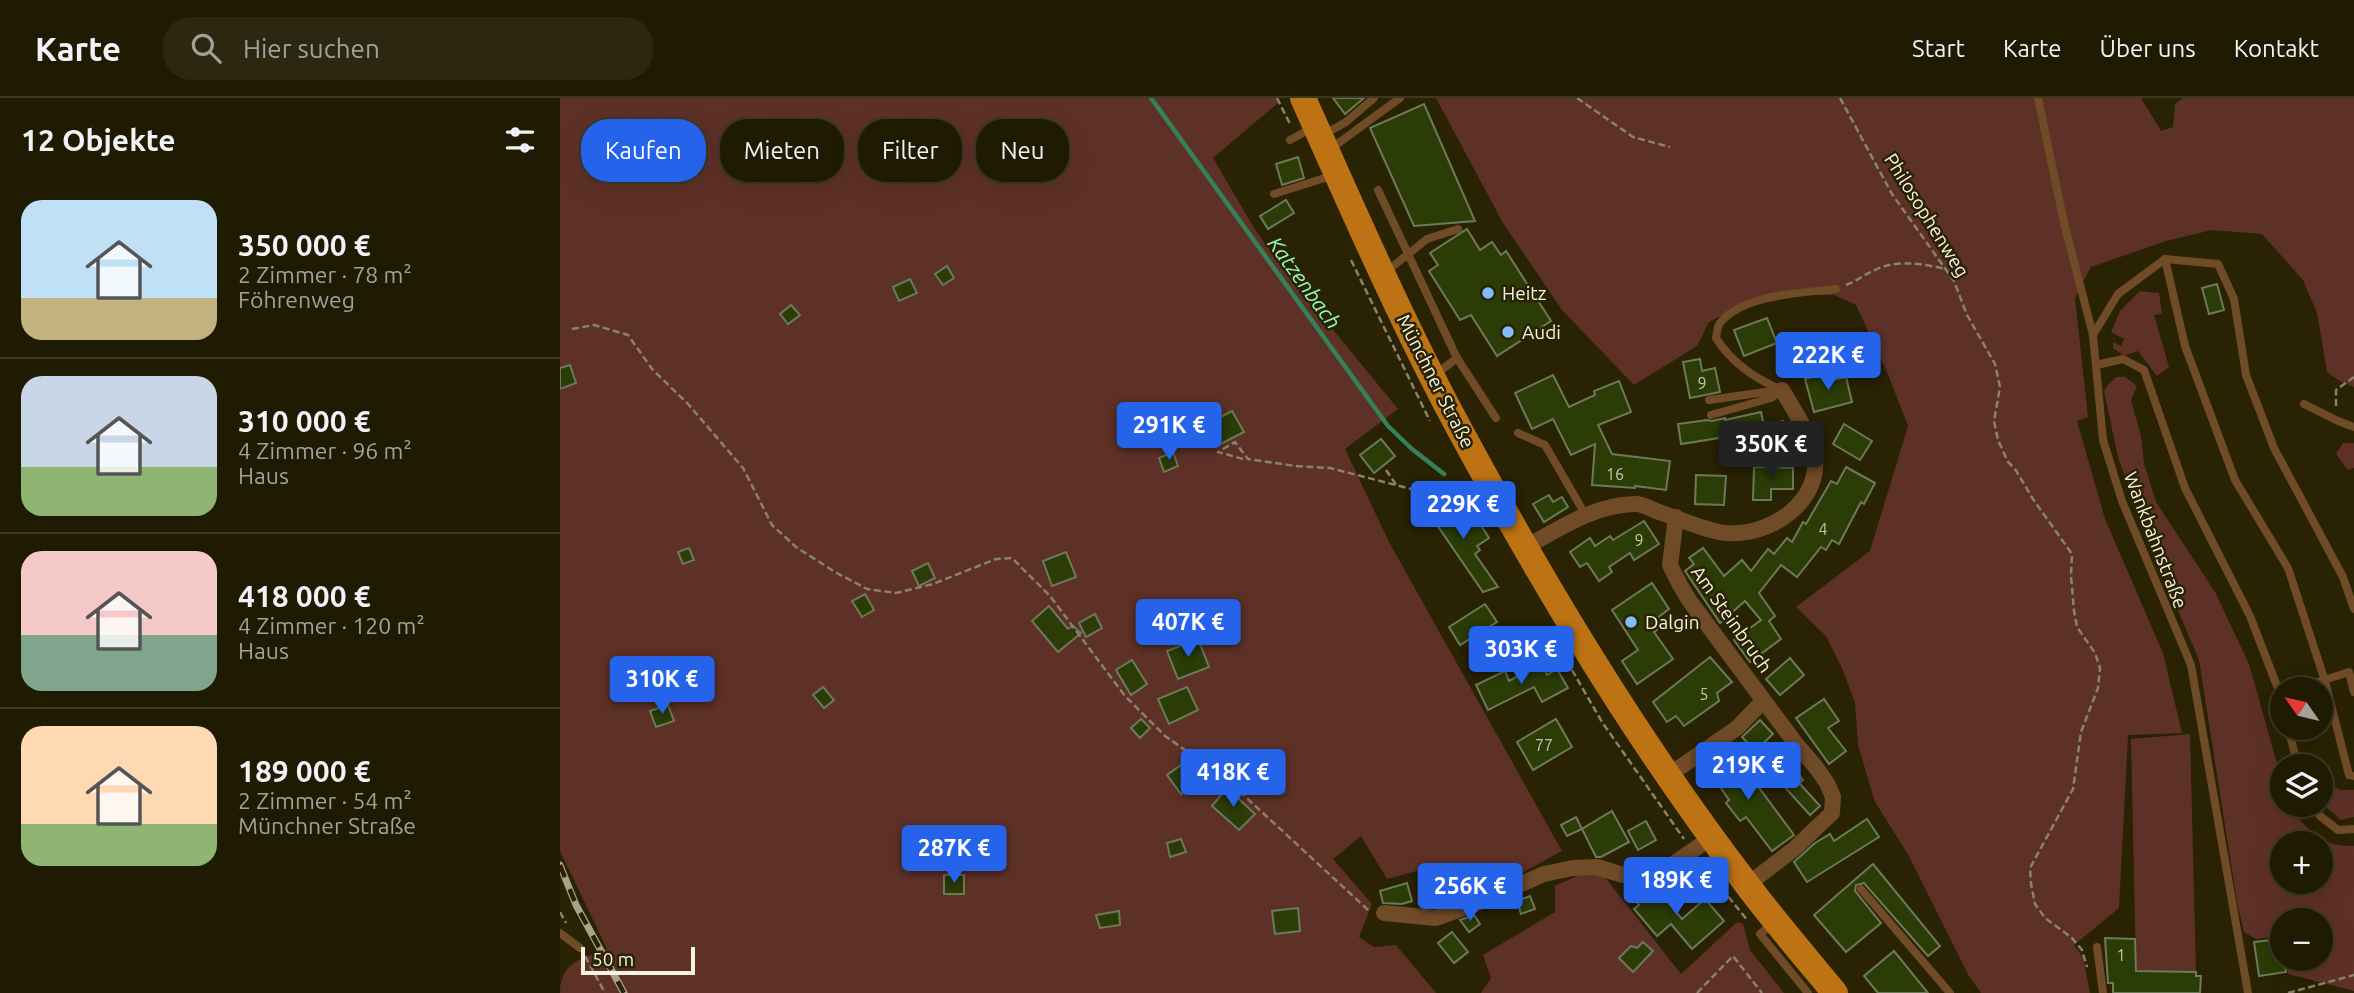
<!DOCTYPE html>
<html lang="de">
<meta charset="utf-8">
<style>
body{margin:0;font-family:Ubuntu,sans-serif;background:#2c2711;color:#f1f3f6;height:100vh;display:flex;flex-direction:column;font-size:26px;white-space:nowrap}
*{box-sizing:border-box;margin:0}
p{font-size:23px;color:#a1a199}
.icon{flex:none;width:38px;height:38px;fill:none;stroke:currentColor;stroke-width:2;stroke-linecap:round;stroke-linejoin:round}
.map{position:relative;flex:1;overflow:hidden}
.details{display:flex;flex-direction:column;background:#1f1a02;width:560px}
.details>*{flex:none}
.hud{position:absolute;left:21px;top:21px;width:665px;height:63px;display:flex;gap:14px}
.needle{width:46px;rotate:304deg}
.fabs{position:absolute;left:1710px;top:579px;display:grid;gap:14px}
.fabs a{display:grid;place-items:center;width:63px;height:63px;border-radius:50%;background:#1f1a02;box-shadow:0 7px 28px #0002,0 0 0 2px #3c3824;font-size:35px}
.scale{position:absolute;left:21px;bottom:18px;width:114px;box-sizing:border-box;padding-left:7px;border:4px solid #f7f3e1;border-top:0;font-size:19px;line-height:24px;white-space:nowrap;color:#f7f3e1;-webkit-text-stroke:5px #292203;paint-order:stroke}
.price{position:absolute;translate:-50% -60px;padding:0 16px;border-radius:7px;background:#2563eb;color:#fff;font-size:23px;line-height:46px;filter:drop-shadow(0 2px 4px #0008)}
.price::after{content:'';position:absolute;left:50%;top:42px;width:21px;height:16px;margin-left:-10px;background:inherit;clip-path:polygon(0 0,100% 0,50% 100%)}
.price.active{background:#222;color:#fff}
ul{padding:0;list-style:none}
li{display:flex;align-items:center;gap:21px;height:175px;padding:0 21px}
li+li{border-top:2px solid #3c3824}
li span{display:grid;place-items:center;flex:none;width:196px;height:140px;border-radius:21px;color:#555}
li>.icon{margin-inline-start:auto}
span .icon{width:84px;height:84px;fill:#fffc;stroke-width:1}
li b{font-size:30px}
h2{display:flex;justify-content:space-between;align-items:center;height:84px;padding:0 21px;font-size:30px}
.pill{padding:0 24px;border-radius:28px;background:#1f1a02;box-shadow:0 7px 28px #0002,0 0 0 2px #3c3824;font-size:24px;line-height:63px}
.pill.active{background:#2563eb;color:#fff}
header{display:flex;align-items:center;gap:42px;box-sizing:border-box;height:98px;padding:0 35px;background:#1f1a02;border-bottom:2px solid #3c3824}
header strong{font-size:33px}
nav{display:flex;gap:38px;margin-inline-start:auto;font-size:24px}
.search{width:490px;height:63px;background:#2c2711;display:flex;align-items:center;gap:18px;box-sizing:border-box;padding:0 24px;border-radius:28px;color:#a1a199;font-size:26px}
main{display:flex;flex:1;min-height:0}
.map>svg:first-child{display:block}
.green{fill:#5e3127;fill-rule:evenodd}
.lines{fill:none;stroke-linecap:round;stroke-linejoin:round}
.stream{stroke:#358159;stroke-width:4.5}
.building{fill:#2b3c06;stroke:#6c795a;stroke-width:2}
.path{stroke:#88836a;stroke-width:2.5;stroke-dasharray:7 3.5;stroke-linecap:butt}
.service{stroke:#704b27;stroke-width:8}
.minor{stroke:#704b27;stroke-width:16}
.primary{stroke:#bd7213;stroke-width:26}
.rail-casing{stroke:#a8a28b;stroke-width:7}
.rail{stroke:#292203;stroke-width:4.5;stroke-dasharray:13;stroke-linecap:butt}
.poi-dot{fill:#82bcfa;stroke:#292203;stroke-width:2.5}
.labels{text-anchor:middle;stroke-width:5;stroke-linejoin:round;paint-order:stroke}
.number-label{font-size:16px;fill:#c4c5aa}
.street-label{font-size:19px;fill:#f7f3e1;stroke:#292203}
.poi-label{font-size:19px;fill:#f7f3e1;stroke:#292203;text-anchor:start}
.water-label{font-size:21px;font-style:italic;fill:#92fbbf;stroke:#292203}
</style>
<header>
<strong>Karte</strong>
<div class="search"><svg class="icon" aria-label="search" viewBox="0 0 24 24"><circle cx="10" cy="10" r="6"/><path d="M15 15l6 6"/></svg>Hier suchen</div>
<nav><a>Start</a><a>Karte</a><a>Über uns</a><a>Kontakt</a></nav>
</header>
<main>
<section class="details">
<h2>12 Objekte<svg class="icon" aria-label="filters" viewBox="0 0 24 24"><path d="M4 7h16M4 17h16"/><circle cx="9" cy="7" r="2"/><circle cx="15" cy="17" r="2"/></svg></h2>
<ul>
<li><span style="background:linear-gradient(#bfe0f5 70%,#c2b280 0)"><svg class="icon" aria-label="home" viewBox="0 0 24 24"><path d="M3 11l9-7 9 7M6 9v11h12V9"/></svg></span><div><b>350 000 €</b><p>2 Zimmer · 78 m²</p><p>Föhrenweg</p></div></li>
<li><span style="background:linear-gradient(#c9d6e8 65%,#8fb573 0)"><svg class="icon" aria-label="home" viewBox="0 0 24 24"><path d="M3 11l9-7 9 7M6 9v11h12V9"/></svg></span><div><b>310 000 €</b><p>4 Zimmer · 96 m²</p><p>Haus</p></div></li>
<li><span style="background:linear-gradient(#f6c9c9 60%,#7fa58c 0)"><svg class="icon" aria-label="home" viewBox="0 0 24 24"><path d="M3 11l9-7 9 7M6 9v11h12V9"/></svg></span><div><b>418 000 €</b><p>4 Zimmer · 120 m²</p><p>Haus</p></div></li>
<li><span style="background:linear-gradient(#ffd9b3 70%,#8fb573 0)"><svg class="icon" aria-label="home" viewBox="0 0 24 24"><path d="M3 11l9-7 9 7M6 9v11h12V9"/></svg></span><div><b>189 000 €</b><p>2 Zimmer · 54 m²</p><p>Münchner Straße</p></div></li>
</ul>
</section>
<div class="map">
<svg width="1794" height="895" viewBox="0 0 1794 895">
<rect width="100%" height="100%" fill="#292203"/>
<g class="green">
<path d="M0 0H717L719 4 653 60 694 130 723 171 838 311 785 351 829 444 1002 753 938 788 891 801 875 768 827 781 801 738 773 761 812 806 799 839 814 849 836 847 876 895H0C0 864 23 860 47 851L0 753Z"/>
<polygon points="876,0 1581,0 1601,33 1613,29 1615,6 1623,0 1794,0 1794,289 1781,284 1767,274 1757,215 1743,182 1702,136 1652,132 1606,143 1531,169 1515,200 1528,319 1517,323 1545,421 1603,555 1622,635 1568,637 1559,810 1514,847 1523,859 1530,895 1421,895 1409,878 1349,758 1315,704 1298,647 1295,605 1282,570 1266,538 1236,509 1310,453 1348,328 1327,274 1296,207 1274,197 1203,197 1149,224 1137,248 1074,287 1002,212 943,125"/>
<polygon points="1580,193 1599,195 1602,216 1594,217 1609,269 1597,278 1578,253 1564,258 1553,250 1553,244 1561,248 1564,241 1551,234 1560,213"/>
<path d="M1556 279H1565L1577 288 1571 302 1581 338 1584 365 1596 404 1655 494 1689 566 1722 683V707H1729C1748 732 1759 749 1794 748V893L1728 876 1726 861H1760V822H1722V838L1696 841 1684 834 1677 804 1639 562 1591 448 1558 359 1544 293 1547 288ZM1722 746H1760V784H1722Z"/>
<polygon points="1783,345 1794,345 1794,370 1788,372 1776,356"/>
<polygon points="1630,636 1636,874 1576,873 1571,641"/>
<polygon points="1763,685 1781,692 1794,692 1794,719 1781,722 1761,704 1761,688"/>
<polygon points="1037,769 1121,876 1177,824 1183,826 1190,852 1224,895 921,895 931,880 923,857 995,814 995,788"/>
</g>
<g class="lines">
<polyline class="stream" points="591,0 828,328 852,351 884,376"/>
</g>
<g class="building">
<polygon points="773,0 804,0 785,16"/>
<polygon points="864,6 915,123 854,128 810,30"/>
<polygon points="738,59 744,80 722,87 716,66"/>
<polygon points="726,102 734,115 708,131 700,118"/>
<polygon points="907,131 920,152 932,144 941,157 946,153 991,223 937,258 911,217 900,222 869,173 878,167 870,155"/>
<polygon points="387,168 394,180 383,187 375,176"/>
<polygon points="350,181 357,195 339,203 333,189"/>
<polygon points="1657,186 1664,212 1649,216 1642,190"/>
<polygon points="231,207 240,217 228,226 220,216"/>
<polygon points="1207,220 1217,245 1184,258 1174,232"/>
<polygon points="1140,261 1142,273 1155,270 1160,294 1130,300 1123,264"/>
<polygon points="10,267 16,285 0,291 0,270"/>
<polygon points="1266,275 1268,283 1286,279 1292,304 1254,314 1245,281"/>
<polygon points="993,277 1009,309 1035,297 1034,293 1059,283 1071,314 1038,327 1052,356 1110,363 1106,392 1075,388 1075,390 1032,387 1035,346 1011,357 993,321 972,331 955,295"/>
<polygon points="672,313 684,334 657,348 645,327"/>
<polygon points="1201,314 1204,328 1223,323 1228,346 1205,352 1202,339 1173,346 1172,338 1121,346 1118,326 1147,322 1152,323 1165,320 1165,322"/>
<polygon points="1284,326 1312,343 1300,362 1273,346"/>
<polygon points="821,341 835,358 814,375 800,357"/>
<polygon points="613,354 618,368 604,374 599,360"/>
<polygon points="1194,369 1233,370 1233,391 1211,391 1211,402 1193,402"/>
<polygon points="1286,369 1315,385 1304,406 1301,404 1279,446 1272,442 1266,452 1261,449 1237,479 1221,467 1199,495 1215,518 1209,523 1221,541 1190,564 1174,542 1201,522 1185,503 1160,525 1125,473 1134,466 1129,460 1143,450 1164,478 1182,462 1191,473 1208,451 1214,456 1227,440 1232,444 1243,424 1246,426 1271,383 1277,386"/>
<polygon points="1136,377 1166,378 1164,407 1135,406"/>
<polygon points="989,397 993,404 1002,399 1008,409 984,424 973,406"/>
<polygon points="868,401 885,418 897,410 909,427 917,421 929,440 917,448 920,452 915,456 938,489 923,494 879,430 859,410"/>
<polygon points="1084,423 1099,446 1074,462 1070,455 1049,469 1052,474 1039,483 1027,465 1020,469 1010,454 1030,440 1035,448 1050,438 1053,442"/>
<polygon points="129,450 134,462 123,466 118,454"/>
<polygon points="506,454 516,479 492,488 483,463"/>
<polygon points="368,465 375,480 359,488 352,473"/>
<polygon points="1092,485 1109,511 1096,521 1101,529 1094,534 1113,561 1077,586 1062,563 1078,552 1052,512"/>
<polygon points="305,496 314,512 302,519 292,503"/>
<polygon points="925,506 937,524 900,547 889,529"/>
<polygon points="489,508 508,531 513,528 521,535 498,554 472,523"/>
<polygon points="535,516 542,530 526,539 519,525"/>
<polygon points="638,541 649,569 618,581 607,553"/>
<polygon points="1150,559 1172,584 1157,595 1159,603 1124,628 1116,618 1107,624 1093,604"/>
<polygon points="1230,560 1244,577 1220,597 1206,581"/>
<polygon points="572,562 587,586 571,597 556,572"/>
<polygon points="984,570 987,577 997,571 1008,590 982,604 974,589 928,612 916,587 945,573 949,583 971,571"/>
<polygon points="263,589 274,602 264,610 253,597"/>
<polygon points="627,589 638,612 609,626 598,601"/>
<polygon points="1264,601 1279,623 1268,630 1286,653 1269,666 1236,620"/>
<polygon points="108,607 114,623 96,629 90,613"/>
<polygon points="581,621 590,630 580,640 571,630"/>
<polygon points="996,621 1012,649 973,672 957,644"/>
<polygon points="1200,622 1213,636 1195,653 1182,639"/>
<polygon points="1161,654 1187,690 1190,692 1197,687 1234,737 1212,753 1186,719 1180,723 1166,705 1169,702 1154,680 1149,683 1138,669"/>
<polygon points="1229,663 1243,682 1239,685 1260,708 1250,717 1212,675"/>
<polygon points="621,667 635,686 621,696 607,677"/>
<polygon points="667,690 695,716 679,732 652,708"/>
<polygon points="1052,713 1069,744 1041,759 1036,759 1022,731"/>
<polygon points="1016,719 1022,731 1007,738 1001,727"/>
<polygon points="1307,721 1319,739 1247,784 1234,764 1255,745 1270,736 1274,743"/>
<polygon points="1086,723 1096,742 1078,752 1068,733"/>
<polygon points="621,741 626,754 610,759 607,745"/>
<polygon points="1313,766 1380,848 1368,858 1304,785 1296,787 1295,793 1321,825 1286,854 1254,817"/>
<rect x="384" y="777" width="20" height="19"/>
<polygon points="847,785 852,803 842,806 823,805 820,793"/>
<polygon points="1095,789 1122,821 1145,801 1164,823 1132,851 1111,826 1097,838 1074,811 1079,807 1073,799 1082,791"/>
<polygon points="970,798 975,811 961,816 957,803"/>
<polygon points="738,810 740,833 715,836 712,813"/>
<polygon points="559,813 560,827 540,830 536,817"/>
<polygon points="914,817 920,826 909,834 900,822"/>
<polygon points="892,834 908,854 894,865 878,845"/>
<polygon points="1545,840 1575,841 1576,873 1636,874 1636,878 1641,878 1640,895 1553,895 1553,885 1548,885"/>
<polygon points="1721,841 1726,874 1699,878 1694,844"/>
<polygon points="1083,844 1093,853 1073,874 1059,860 1071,848 1077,850"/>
<polygon points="1334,853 1368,895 1318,895 1304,878"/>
</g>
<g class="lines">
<g class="path">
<polyline points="717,0 731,28"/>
<polyline points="1017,0 1073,39 1110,49"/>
<polyline points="1280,0 1332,96 1394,183 1407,217 1435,266 1440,289 1434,323 1438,342 1448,364 1455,371 1473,401 1512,456 1511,478 1514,513 1517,529 1535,555 1540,570 1538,590 1521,634 1513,691 1470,770 1471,786 1475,806 1485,820 1512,840 1522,852 1527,869"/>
<polyline points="791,162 870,323"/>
<path d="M1286 187C1297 183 1305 176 1315 172 1337 161 1363 166 1386 171"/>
<polyline points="12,231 34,227 68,237 92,271 128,306 183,370 212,427 236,449 275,474 307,491 336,495 373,486 436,461 452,460 490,498 565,598 605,638 665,680 807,811 810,812"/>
<polyline points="1776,308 1776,292 1794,279"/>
<polyline points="683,361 658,354 675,344 688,361 735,368 770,370 917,408"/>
<polyline points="826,372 837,388"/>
<polyline points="1012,572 1042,624 1124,741"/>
<polyline points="1142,766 1188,823"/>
<polyline points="0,814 6,825"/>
<polyline points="25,858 45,895"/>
<polyline points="1137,895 1173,858 1202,895"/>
<polyline points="1728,895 1794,877"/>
</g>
<g class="service">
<polyline points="1478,0 1504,125 1533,237 1543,342 1562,403 1631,567 1688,895"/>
<polyline points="763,37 786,24 814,0"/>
<polyline points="730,42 752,30"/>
<polyline points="769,52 840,0"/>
<polyline points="818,92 897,260 936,320"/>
<polyline points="714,96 774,77"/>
<polyline points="1605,161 1625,248 1675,382 1728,470 1765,583 1789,677 1794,678"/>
<polyline points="827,173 867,141 898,131"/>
<polyline points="1533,237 1558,196 1605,161 1658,166 1674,201 1686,277 1714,350 1783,479 1794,511"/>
<polyline points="1536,267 1563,261 1584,272 1625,390 1690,518 1722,601"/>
<polyline points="875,277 897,260"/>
<path d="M1222 292C1195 281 1172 265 1156 240 1157 235 1157 229 1160 225 1184 196 1242 195 1276 191"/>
<polyline points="1149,302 1219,292"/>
<polyline points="1744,306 1778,323 1794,329"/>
<polyline points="1151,317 1211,300 1222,292"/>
<polyline points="958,335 985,347 1025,416"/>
<polyline points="1215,362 1254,351"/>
<polyline points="915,558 935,565 949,567 1005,561"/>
<polyline points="1733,592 1789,574 1794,594"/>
<polyline points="1728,630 1738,668"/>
<polyline points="1214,666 1236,646"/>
<polyline points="1752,707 1760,718 1778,732 1794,731"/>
<polyline points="1301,791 1390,895"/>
<polyline points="1214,824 1200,836 1248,895"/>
<polyline points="0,835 20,850"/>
<polyline points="1537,849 1543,895"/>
</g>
<g class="minor">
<polyline points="1116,419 1110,467 1120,487 1129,502 1236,646 1255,668 1267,685 1273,699 1272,715 1234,751 1187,787"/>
<path d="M966 449C1000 430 1034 407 1074 406 1082 405 1091 411 1099 414 1117 420 1149 434 1166 435 1210 439 1264 403 1254 354 1251 338 1231 307 1222 292"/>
<polyline points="1109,677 1177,630 1203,603"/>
<polyline points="824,815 876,820 920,804 984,776 1013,770 1037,769 1063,777 1085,781 1099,776 1152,739"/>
</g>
<path class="primary" d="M743 0C789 103 834 206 886 306 975 473 1073 638 1188 788 1216 825 1246 860 1275 895"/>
<g class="rail-casing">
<polyline id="rail" points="0,767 16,807 64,895"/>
</g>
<use href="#rail" class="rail"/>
</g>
<g class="poi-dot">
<circle cx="928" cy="195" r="7"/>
<circle cx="948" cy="234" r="7"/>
<circle cx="1071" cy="524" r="7"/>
</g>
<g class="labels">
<g class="number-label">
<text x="1142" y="291">9</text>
<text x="1055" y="382">16</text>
<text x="1263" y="437">4</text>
<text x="1079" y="448">9</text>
<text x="1144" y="602">5</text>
<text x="984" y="653">77</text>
<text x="1561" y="863">1</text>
</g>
<g class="street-label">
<text transform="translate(1367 117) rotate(58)" y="7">Philosophenweg</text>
<text transform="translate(876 283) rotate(63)" y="7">Münchner Straße</text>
<text transform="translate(1596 442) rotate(69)" y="7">Wankbahnstraße</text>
<text transform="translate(1172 521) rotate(55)" y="7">Am Steinbruch</text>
</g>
<g class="poi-label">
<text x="942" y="202">Heitz</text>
<text x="962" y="241">Audi</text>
<text x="1085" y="531">Dalgin</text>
</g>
<g class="water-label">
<text transform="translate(744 185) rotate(54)" y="7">Katzenbach</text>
</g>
</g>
</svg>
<div class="fabs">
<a><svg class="needle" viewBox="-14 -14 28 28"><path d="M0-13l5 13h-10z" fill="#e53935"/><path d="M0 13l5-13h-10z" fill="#a1a199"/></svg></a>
<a><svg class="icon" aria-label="layers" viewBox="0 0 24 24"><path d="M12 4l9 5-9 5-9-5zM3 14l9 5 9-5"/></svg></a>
<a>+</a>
<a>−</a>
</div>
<div class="scale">50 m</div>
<b class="price" style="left:1268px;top:294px">222K €</b>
<b class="price" style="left:609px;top:364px">291K €</b>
<b class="price active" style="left:1211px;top:383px">350K €</b>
<b class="price" style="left:903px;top:443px">229K €</b>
<b class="price" style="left:628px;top:561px">407K €</b>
<b class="price" style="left:961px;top:588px">303K €</b>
<b class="price" style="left:102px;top:618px">310K €</b>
<b class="price" style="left:1188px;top:704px">219K €</b>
<b class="price" style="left:673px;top:711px">418K €</b>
<b class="price" style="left:394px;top:787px">287K €</b>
<b class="price" style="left:1116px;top:819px">189K €</b>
<b class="price" style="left:910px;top:825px">256K €</b>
<div class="hud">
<a class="pill active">Kaufen</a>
<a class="pill">Mieten</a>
<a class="pill">Filter</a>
<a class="pill">Neu</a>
</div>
</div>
</main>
